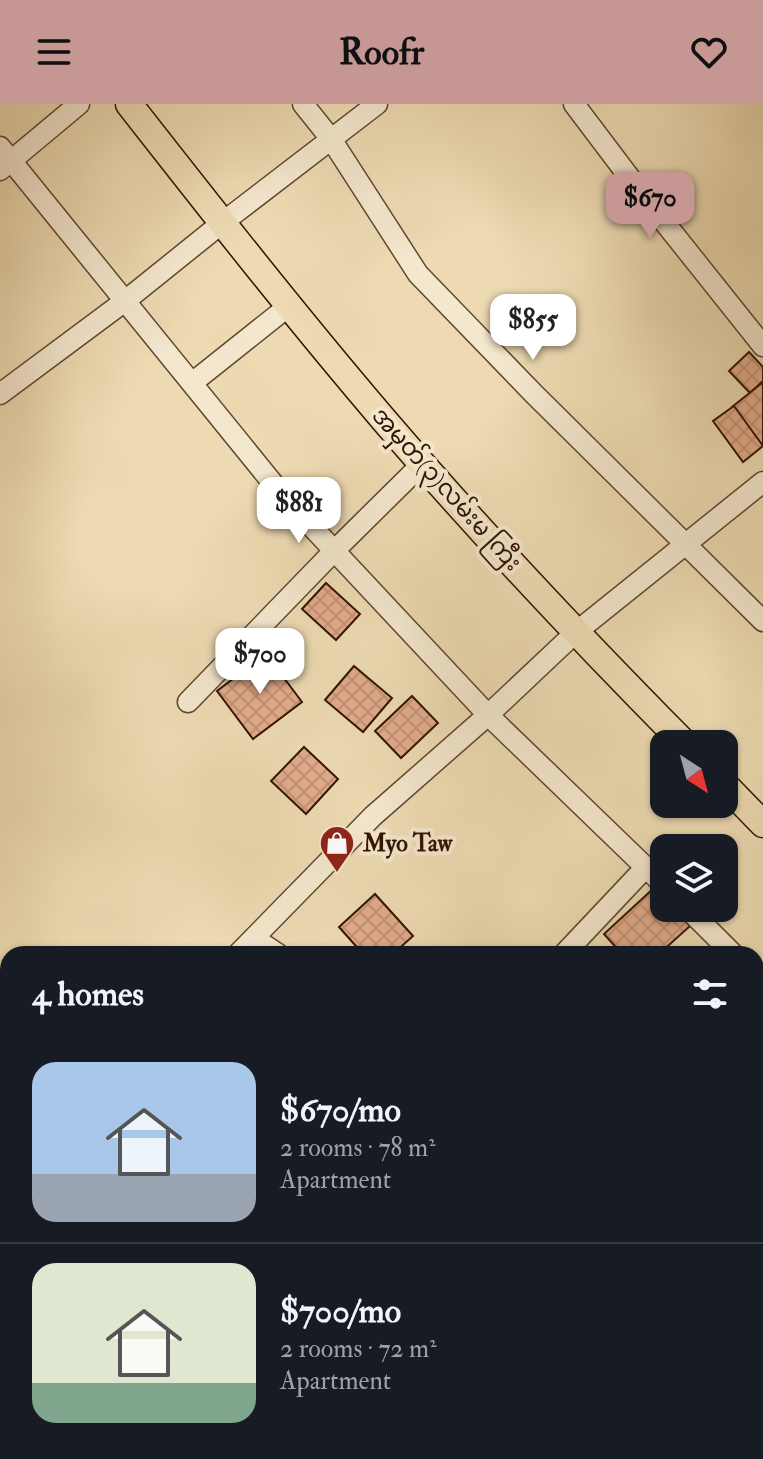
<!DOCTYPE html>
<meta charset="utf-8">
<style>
body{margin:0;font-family:"IM FELL Double Pica","Noto Sans Myanmar",serif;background:#20242c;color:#f1f3f6;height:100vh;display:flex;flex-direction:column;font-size:30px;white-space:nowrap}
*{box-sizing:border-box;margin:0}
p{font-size:26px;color:#9ea1a6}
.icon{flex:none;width:44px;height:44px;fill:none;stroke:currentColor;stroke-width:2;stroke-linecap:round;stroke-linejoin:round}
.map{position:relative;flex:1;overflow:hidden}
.sheet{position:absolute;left:0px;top:842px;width:764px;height:514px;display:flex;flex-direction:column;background:#171b24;border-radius:24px 24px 0 0;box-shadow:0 2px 6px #0004}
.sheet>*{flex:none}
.needle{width:52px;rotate:144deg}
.fabs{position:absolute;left:650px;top:626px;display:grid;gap:16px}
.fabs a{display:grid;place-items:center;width:88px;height:88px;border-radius:16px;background:#171b24;box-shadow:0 2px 6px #0004;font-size:40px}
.price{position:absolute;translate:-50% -68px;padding:0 18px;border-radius:16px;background:#fff;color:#222;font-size:26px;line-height:52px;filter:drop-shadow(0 2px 4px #0008)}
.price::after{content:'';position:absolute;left:50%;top:48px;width:24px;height:18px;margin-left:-12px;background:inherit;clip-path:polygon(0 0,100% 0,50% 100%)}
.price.on{background:#c59692;color:#111}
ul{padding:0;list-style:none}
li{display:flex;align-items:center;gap:24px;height:200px;padding:0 32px}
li+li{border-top:2px solid #363941}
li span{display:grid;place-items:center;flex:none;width:224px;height:160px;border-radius:24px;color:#555}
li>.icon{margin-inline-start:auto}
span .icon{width:96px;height:96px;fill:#fffc;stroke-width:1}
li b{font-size:34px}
h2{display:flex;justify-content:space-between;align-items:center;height:96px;padding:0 32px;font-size:34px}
header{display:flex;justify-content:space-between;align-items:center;height:104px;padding:0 32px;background:#c59692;color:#111;font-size:36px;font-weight:800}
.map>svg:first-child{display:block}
.building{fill:url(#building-cross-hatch);stroke:#311404;stroke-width:2}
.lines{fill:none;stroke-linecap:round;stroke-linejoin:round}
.minor-casing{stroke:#604630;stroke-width:23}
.major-casing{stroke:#311404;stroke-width:29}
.minor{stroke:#f3e7cd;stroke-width:20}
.major{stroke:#eddab2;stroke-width:26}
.labels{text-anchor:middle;stroke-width:8;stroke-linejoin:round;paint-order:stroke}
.street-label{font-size:24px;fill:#311404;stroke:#f3e7cd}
.poi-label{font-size:24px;font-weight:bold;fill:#311404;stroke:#f3e7cd;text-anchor:start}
</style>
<header><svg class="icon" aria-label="menu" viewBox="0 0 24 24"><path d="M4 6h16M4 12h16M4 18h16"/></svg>Roofr<svg class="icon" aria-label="heart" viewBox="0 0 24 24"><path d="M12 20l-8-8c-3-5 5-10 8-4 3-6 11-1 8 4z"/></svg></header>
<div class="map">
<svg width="763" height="1355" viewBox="0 0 763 1355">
<defs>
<pattern id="building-cross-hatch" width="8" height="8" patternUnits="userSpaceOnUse" patternTransform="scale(2)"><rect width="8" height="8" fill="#e2ab8a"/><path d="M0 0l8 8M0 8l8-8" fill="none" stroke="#c29275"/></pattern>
</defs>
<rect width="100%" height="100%" fill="#eddab2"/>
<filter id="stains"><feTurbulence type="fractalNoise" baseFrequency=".0025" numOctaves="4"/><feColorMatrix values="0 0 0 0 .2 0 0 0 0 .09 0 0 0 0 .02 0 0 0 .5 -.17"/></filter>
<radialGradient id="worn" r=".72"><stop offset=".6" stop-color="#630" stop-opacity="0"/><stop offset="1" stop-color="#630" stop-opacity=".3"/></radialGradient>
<g class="building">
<polygon points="749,248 763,263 763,277 750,289 729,267"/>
<polygon points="762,279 763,280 763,342 732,303"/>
<polygon points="734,302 763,342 743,358 713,317"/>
<polygon points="326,479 360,510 336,536 302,505"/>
<polygon points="266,550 302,598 253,635 217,587"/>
<polygon points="354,562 392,594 363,628 325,596"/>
<polygon points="412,592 438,619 401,654 375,627"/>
<polygon points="304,643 338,675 306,710 271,677"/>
<polygon points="655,783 664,793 664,804 674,804 690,822 659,850 622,850 604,830"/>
<polygon points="375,790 413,832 393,850 363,850 339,823"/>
<polygon points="763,918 763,1001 761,1003 756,999 756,925"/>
<polygon points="756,1083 763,1091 763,1124 756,1130"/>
</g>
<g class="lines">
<g class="minor-casing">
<g id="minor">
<polyline points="303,0 331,35 418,170 534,290 763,517"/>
<polyline points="574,0 645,94 763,242"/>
<polyline points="0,43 284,393 488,611 664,781"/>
<polyline points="0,66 79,0"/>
<polyline points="192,279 290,201"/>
<polyline points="0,290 125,197 222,119 377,0"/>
<polyline points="188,598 335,446 423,359"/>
<polyline points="687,804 733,850"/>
<polyline points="254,834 278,850"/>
<polyline points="238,850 373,712 488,611 575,529 763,378"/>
<polyline points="564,850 646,763"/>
<polyline points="756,873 763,880"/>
<polyline points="0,891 8,898"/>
<polyline points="756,1176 763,1182"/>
<polyline points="756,1249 763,1237"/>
<polyline points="460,1348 468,1355"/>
<polyline points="108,1355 113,1348"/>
<polyline points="699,1355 702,1348"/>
</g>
</g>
<g class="major-casing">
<g id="major">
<path d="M129 0C212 106 296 213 384 316 480 428 581 535 685 640"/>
<polyline points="724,680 763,720"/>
</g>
</g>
<use href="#minor" class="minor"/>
<use href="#major" class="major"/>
</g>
<defs>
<g id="shop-pin" transform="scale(1.8)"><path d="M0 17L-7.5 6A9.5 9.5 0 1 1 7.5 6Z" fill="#8f2418" stroke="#f3e7cd"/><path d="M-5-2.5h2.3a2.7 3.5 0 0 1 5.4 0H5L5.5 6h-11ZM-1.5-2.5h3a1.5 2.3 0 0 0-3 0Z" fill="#fff"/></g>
</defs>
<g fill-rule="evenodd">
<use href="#shop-pin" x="337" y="739"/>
</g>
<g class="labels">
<g class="street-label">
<text transform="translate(447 385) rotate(48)" y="8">အမှတ်(၃)လမ်းမ ကြီး</text>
</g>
<g class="poi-label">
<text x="363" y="747">Myo Taw</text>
</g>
</g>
<rect width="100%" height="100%" filter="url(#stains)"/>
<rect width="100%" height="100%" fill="url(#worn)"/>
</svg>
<div class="fabs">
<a><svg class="needle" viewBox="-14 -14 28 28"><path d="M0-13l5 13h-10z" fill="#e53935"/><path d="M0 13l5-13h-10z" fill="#9ea1a6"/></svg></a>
<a><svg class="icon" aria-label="layers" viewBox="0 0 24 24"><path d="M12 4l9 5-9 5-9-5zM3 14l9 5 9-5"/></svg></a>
</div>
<b class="price on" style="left:650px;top:136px">$670</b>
<b class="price" style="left:533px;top:258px">$855</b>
<b class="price" style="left:299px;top:441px">$881</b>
<b class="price" style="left:260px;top:592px">$700</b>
<section class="sheet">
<h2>4 homes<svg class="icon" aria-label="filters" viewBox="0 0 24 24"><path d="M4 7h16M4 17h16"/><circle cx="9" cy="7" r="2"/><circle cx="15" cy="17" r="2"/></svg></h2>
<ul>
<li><span style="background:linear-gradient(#a9c7e8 70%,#9aa5b1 0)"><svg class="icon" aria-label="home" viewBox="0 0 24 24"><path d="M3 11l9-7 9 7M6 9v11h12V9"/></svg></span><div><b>$670/mo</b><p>2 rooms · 78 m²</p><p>Apartment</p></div></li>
<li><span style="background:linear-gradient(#dfe7d0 75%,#7fa58c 0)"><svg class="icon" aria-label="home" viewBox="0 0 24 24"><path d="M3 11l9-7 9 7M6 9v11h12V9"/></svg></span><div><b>$700/mo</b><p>2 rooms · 72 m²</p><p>Apartment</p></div></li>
</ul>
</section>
</div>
